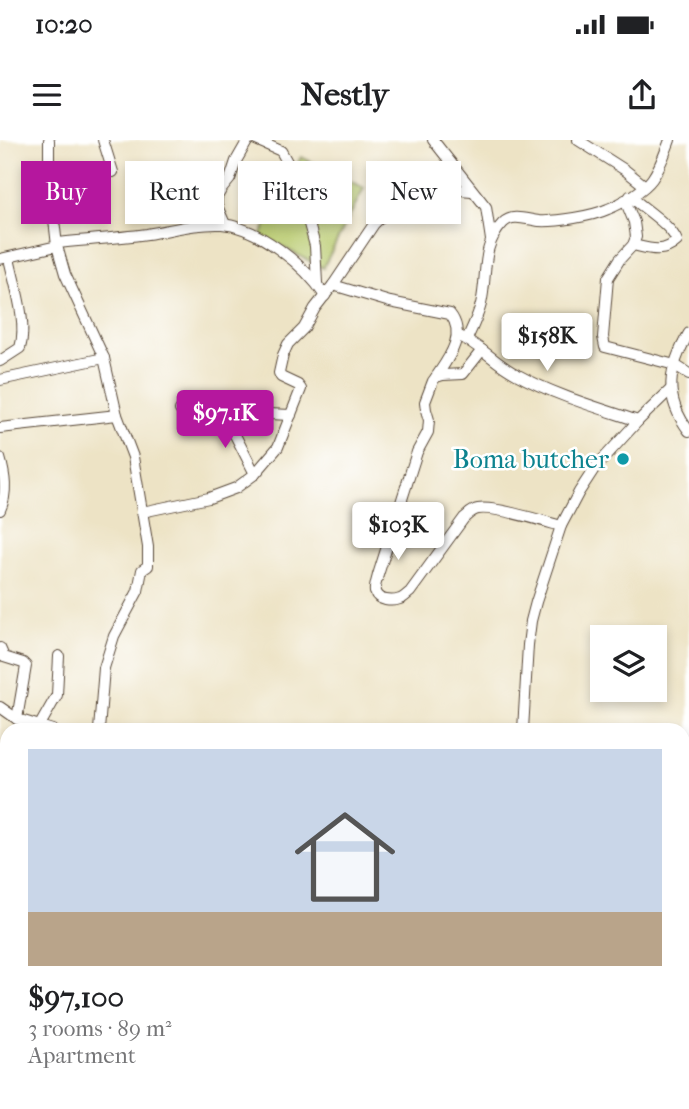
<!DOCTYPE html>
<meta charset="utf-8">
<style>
body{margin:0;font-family:"IM FELL French Canon",serif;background:#f6f6f6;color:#202124;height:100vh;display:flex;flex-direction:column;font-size:26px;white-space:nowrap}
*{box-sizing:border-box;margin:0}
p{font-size:23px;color:#757577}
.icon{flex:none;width:38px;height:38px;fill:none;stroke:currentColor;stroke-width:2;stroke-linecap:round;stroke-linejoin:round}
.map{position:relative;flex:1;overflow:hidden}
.panel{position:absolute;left:0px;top:583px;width:690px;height:387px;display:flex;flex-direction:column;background:#fff;border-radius:21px 21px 0 0;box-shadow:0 4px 10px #0003}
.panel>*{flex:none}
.guide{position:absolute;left:21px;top:21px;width:648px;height:63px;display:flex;gap:14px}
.tools{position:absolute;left:590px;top:485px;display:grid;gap:14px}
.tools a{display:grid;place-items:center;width:77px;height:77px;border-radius:0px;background:#fff;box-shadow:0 4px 10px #0003;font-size:35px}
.price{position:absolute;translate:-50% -60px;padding:0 16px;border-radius:7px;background:#fff;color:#222;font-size:23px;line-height:46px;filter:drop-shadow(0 2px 4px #0008)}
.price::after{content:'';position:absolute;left:50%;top:42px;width:21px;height:16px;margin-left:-10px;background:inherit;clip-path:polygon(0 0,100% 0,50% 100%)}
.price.on{background:#b5179e;color:#fff}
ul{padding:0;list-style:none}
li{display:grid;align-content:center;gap:14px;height:371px;padding:0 28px}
li span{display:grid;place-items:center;height:217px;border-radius:0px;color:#555}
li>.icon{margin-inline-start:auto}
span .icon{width:126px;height:126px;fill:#fffc;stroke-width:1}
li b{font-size:30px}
.pill{padding:0 24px;border-radius:0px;background:#fff;box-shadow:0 4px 10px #0003;font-size:24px;line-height:63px}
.pill.on{background:#b5179e;color:#fff}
.status{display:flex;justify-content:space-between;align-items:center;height:49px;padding:0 35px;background:#fff;direction:ltr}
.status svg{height:19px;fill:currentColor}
header{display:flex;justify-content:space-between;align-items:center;height:91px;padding:0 28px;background:#fff;font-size:32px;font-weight:700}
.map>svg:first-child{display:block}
.green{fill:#b7c96c;stroke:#797a45;stroke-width:2}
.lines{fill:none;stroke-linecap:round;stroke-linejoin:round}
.minor-casing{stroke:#564637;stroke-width:12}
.minor{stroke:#fff;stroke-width:10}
.culture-dot{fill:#0f9aa8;stroke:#fff;stroke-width:2.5}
.labels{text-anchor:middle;stroke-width:5;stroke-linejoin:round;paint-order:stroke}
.culture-label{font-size:26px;fill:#0d838f;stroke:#fff;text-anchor:end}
</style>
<div class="status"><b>10:20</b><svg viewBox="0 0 49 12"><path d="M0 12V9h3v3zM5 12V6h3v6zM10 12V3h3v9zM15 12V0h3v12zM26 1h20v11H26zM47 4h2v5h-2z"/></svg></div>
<header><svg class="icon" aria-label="menu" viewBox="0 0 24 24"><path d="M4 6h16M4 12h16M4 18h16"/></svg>Nestly<svg class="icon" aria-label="share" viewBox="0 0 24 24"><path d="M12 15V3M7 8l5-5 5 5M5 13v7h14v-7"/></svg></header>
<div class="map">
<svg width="689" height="969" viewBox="0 0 689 969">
<rect width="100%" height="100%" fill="#fff"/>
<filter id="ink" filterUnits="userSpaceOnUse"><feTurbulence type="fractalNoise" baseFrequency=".0143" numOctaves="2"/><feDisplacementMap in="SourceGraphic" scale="14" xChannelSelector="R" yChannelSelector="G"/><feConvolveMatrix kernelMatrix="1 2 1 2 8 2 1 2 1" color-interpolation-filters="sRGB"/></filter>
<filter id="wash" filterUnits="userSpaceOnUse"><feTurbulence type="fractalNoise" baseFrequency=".00686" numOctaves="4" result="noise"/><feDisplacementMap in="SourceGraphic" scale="28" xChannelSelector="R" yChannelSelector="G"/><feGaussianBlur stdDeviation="1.57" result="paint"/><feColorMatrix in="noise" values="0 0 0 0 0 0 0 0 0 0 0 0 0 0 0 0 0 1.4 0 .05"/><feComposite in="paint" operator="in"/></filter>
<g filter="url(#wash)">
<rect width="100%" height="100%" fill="#ede3c5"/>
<polygon class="green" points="301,17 364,48 323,128 261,96"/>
</g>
<g filter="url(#ink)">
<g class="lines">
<g class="minor-casing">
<g id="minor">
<polyline points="49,0 49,35 57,106 65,134 104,218 117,275 133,317 148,407 148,426 142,430 138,451 114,496 104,528 99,590"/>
<polyline points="103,0 113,32"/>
<polyline points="256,0 281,11 297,40 315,106 317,143"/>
<polyline points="433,0 486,67 491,100"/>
<polyline points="578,0 625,30 645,46"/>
<path d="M630 56C644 69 671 85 677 101 663 114 650 109 633 105"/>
<polyline points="625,60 634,82 636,97 633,105 620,119 608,138 603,197 605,207 675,225 689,234"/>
<polyline points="225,84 217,66 217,57 221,50 230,39 236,21 248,0"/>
<path d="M57 103C87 100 117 98 147 94 172 90 196 83 222 84 258 87 306 126 325 156"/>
<polyline points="0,119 57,106"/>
<path d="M333 145 390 162 450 174C467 195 448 219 436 237"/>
<path d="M689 193C668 229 663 257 689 291"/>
<path d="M457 195C480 204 494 223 516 234 554 255 596 267 638 281"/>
<path d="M467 199C472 188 478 176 481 164 488 135 480 107 503 83 513 73 527 80 539 81 556 82 593 76 608 69 621 64 644 50 652 39 660 28 665 13 670 0"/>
<path d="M482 210 463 234 443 235 436 237 433 241 425 262 426 270 429 280 428 292 417 312 378 435C377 440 374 447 375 452 378 461 392 462 400 459 404 458 406 455 410 452L464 378C469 374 472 370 478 369 495 366 543 381 561 386"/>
<path d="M0 221 20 208C28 182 14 143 9 118"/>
<polyline points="0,240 104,218"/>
<polyline points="180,270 291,275"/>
<polyline points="225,272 233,291 255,334"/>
<polyline points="0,288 117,275"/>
<path d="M0 318C5 335 8 353 0 370"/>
<polyline points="142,372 209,358 236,348 255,334 278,307 301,249 298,245 281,237 279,233 283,215 288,204 304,188 315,168 333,145 374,84 387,71 396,66 424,60 438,52 448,49 472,51"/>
<polyline points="0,508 4,517 23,523 26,526 17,579"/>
<polyline points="0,567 17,579 53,590"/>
<polyline points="40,585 57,555 59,516"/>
<polyline points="523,590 528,505 531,481 536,462 561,386 579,352 594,329 638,281 670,250"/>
<polyline points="682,691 689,694"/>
<polyline points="0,734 7,731"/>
<polyline points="682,771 689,772"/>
<polyline points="0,788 7,800"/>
<polyline points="682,832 689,832"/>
<polyline points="0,938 7,930"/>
<polyline points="83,962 88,969"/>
<polyline points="204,962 211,969"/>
<polyline points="504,962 507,969"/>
<polyline points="0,968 1,969"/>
<polyline points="115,969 122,962"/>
<polyline points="144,969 158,962"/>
<polyline points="392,969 399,962"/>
</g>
</g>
<use href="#minor" class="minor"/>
</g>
</g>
<circle class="culture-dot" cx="623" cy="319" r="7"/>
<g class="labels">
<g class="culture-label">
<text x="609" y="328">Boma butcher</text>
</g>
</g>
</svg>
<div class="tools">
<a><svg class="icon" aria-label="layers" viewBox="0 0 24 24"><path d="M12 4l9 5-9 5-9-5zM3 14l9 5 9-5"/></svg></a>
</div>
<b class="price" style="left:547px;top:233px">$158K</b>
<b class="price on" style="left:225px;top:310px">$97.1K</b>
<b class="price" style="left:398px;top:422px">$103K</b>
<div class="guide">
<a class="pill on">Buy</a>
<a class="pill">Rent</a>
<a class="pill">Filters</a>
<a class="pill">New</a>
</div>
<section class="panel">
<ul>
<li><span style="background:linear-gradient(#c9d6e8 75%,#b9a48a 0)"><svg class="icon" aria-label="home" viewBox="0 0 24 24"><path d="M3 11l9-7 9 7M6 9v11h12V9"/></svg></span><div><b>$97,100</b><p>3 rooms · 89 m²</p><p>Apartment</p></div></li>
</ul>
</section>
</div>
